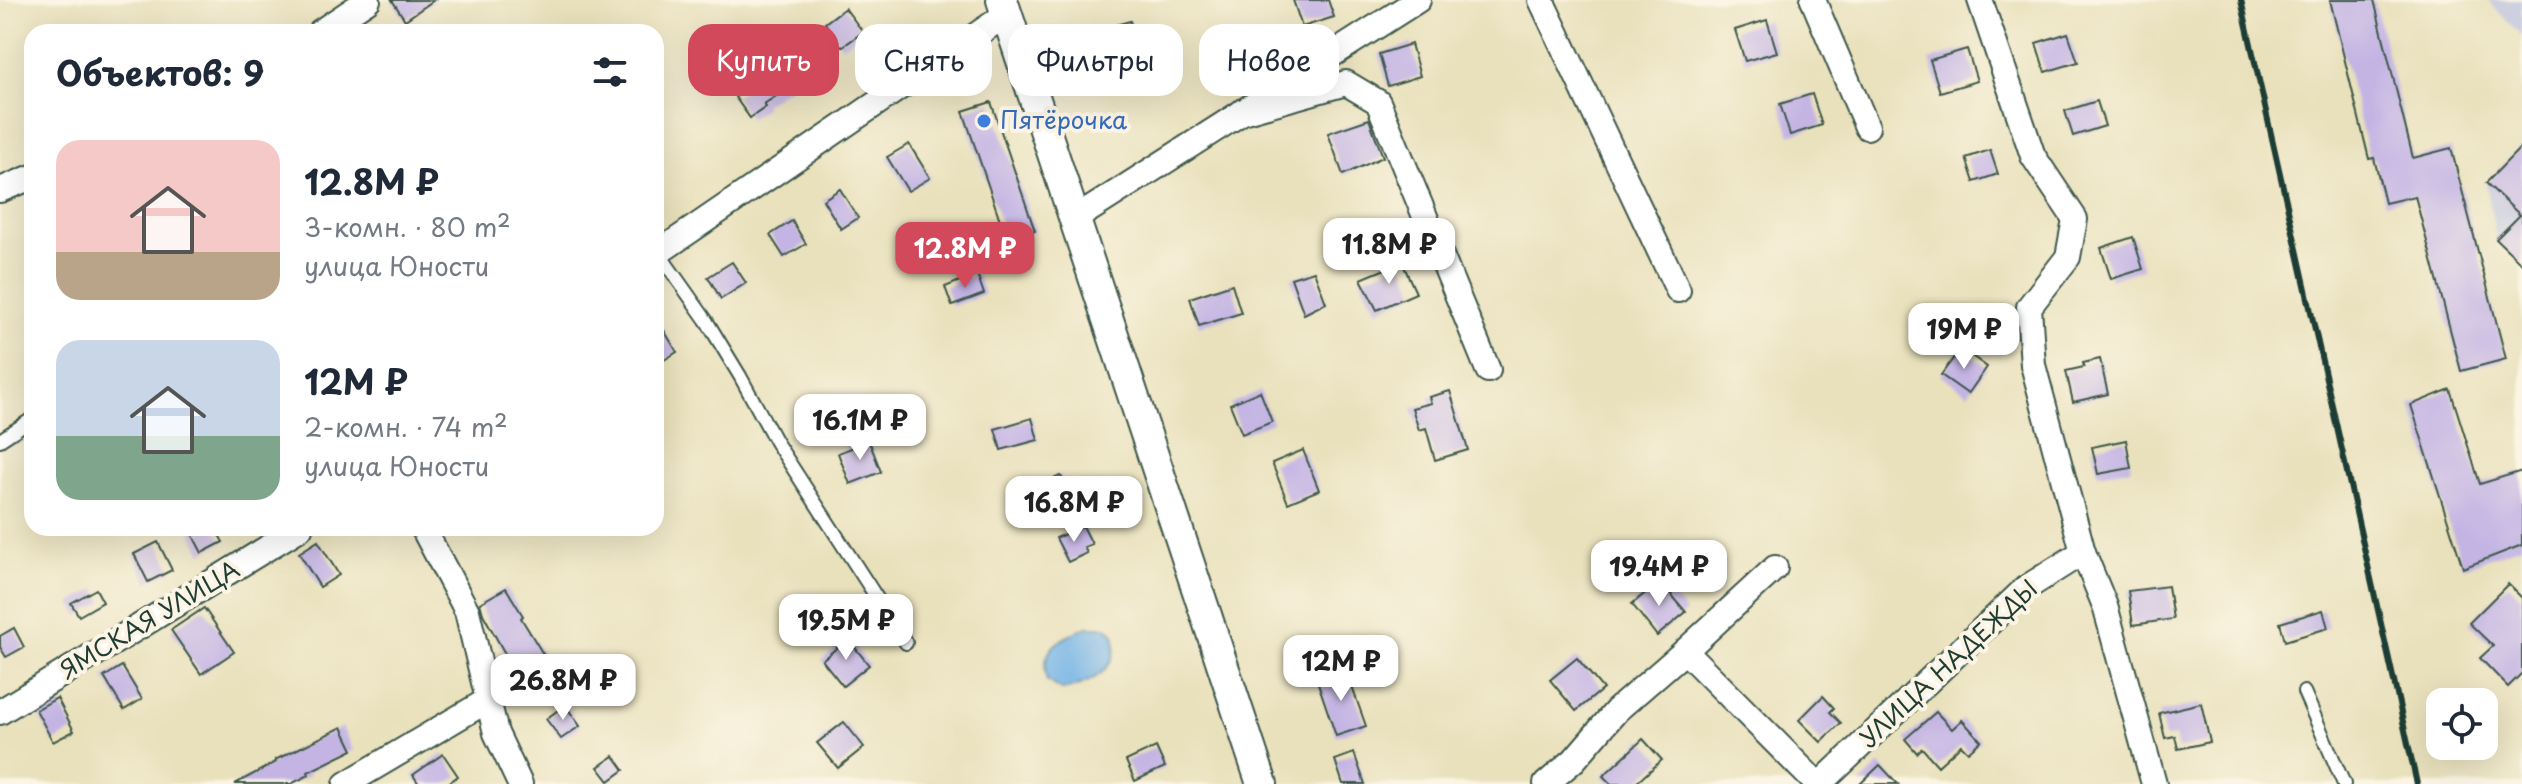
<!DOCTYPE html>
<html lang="ru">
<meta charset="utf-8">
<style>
body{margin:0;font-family:"Playpen Sans",sans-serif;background:#f2f2f3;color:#1f2937;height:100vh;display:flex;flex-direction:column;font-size:30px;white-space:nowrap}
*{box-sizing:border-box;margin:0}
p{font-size:26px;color:#747a83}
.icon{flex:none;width:44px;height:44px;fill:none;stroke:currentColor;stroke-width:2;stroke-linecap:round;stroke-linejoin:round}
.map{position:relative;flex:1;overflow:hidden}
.side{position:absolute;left:24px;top:24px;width:640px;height:512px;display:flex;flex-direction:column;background:#fff;border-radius:24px;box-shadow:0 8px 32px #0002}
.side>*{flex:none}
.banner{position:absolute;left:688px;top:24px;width:760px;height:72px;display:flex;gap:16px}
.tools{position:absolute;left:2426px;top:688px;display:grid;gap:16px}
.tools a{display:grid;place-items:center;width:72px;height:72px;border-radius:16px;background:#fff;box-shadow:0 8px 32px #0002;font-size:40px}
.price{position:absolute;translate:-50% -68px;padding:0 18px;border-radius:16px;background:#fff;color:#222;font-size:26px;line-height:52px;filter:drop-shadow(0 2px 4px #0008)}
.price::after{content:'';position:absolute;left:50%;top:48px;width:24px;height:18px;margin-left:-12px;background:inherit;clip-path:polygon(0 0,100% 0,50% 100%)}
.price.active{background:#d1495b;color:#fff}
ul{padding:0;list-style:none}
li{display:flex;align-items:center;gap:24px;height:200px;padding:0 32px}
li span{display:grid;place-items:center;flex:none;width:224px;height:160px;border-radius:24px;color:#555}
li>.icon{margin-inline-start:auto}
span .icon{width:96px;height:96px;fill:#fffc;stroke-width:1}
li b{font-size:34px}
h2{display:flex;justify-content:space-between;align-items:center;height:96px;padding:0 32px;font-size:34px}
.chip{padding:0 28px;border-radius:24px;background:#fff;box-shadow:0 8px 32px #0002;font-size:28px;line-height:72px}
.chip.active{background:#d1495b;color:#fff}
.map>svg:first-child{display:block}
.industrial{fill:#bdc3de}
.water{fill:#73b2e6;stroke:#49788d;stroke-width:2}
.building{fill:#c3b4e4}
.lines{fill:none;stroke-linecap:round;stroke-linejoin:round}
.service-casing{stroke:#3d5648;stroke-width:16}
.minor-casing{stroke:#3d5648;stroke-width:28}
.tertiary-casing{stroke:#3d5648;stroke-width:34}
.service{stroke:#fff;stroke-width:12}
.minor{stroke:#fff;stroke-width:24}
.tertiary{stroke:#fff;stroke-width:30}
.rail{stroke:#1f3d34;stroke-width:6}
.shop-dot{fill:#3f7fe0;stroke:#fcf5e5;stroke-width:3}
.labels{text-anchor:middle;stroke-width:8;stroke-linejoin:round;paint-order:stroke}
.shop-label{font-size:24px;fill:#366cbe;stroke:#fcf5e5;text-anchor:start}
.street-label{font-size:24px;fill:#1f3d34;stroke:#fcf5e5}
</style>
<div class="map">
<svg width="2522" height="784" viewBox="0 0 2522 784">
<rect width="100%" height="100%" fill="#fcf5e5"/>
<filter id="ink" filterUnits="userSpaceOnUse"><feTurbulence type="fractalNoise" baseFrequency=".0125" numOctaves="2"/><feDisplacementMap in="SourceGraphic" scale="16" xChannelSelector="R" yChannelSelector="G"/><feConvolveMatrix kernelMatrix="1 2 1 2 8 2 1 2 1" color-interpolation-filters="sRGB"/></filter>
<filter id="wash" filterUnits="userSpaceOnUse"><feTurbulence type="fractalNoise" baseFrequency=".006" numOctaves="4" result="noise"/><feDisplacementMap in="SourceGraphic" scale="32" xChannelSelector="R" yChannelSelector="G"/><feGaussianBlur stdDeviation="1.8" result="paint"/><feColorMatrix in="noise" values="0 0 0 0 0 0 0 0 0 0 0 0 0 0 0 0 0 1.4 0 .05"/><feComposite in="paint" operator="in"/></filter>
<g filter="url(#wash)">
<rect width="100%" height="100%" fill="#e9e1bc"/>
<g class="industrial">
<polygon points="2487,0 2522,0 2522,36 2518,32"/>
<polygon points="2522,146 2522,264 2496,239 2486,183"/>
</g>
<path class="water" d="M1087 627H1107L1114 634C1115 640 1116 648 1114 654 1108 676 1082 686 1062 690L1047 681C1039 648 1060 639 1087 627Z"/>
<g id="blocks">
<g class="building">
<polygon points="392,0 434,0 405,20"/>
<polygon points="1293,0 1328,0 1334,17 1302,27"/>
<polygon points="2330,0 2374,0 2413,158 2451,148 2506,359 2461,371 2415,196 2385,203 2374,158 2369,159"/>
<polygon points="845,8 863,32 842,47 825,23"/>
<polygon points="1767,20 1777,52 1745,61 1735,30"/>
<polygon points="1130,21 1140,55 1112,64 1101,29"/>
<polygon points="2068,33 2078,62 2045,72 2036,43"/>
<polygon points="786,44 807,76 764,104 766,107 750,118 735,97 774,69 766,57"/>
<polygon points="1411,44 1420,76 1388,86 1379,54"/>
<polygon points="1967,49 1977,81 1940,92 1930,60"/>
<polygon points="1812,94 1822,125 1790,135 1780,104"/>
<polygon points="2097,101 2105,126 2073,136 2065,111"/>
<polygon points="991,102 1035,231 1007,241 963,111"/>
<polygon points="1369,119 1383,157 1343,175 1328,133"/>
<polygon points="909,144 930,178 908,191 887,157"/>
<polygon points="2522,146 2522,264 2496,239 2520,215 2486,183"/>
<polygon points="1990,150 1998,174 1974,182 1966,158"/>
<polygon points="840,189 858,218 841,229 823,200"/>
<polygon points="792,221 806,244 784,257 770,235"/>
<polygon points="2133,237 2143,269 2111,279 2101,248"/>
<polygon points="732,262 746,283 721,299 708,277"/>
<polygon points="1402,262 1416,293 1377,310 1361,279"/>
<polygon points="1314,271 1326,303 1304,314 1291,278"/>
<polygon points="977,274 984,294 952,306 945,287"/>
<polygon points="1232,284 1241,313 1199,326 1190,298"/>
<polygon points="656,317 677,352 656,365"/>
<polygon points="1961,348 1987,367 1968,394 1941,375"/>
<polygon points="2100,359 2108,394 2073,402 2066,371 2084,367 2083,363"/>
<polygon points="2450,389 2480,484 2522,471 2522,545 2463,568 2411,405"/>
<polygon points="1260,391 1272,422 1242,434 1230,404"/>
<polygon points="1450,391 1468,450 1435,460 1426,428 1419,430 1412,408 1431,403 1429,397"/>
<polygon points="1032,418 1038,440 1001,450 995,429"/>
<polygon points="2126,440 2131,468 2098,474 2092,447"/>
<polygon points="869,441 881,472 850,484 838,453"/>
<polygon points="1303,450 1319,490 1288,503 1272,463"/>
<polygon points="1061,476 1068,492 1038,504 1031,487"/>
<polygon points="1083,526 1092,544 1084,547 1087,553 1068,562 1056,538"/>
<polygon points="189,528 215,528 223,542 202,553"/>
<polygon points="318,541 339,575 320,587 299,553"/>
<polygon points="158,542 172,570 148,582 134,554"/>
<polygon points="1660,581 1686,612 1657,636 1632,604"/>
<polygon points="2508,584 2522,598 2522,673 2508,687 2480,658 2493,646 2469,623"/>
<polygon points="2168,586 2173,619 2133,625 2128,591"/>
<polygon points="506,588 523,616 521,618 546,659 525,671 521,666 514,670 483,614 480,603"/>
<polygon points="96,589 103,602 79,616 71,603"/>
<polygon points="204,608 234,652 201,674 171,630"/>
<polygon points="2323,610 2328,628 2285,641 2280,623"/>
<polygon points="14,628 24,647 6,657 0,647 0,636"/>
<polygon points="848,639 869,665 843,686 822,660"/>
<polygon points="1577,658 1603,689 1576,711 1550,680"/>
<polygon points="122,666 142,699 124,710 104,677"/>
<polygon points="1346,670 1366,726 1336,736 1317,680"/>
<polygon points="1823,696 1834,708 1830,712 1841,723 1821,742 1799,720"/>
<polygon points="57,698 74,731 53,742 36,710"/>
<polygon points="2201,703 2210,742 2178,749 2175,736 2165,738 2159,713"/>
<polygon points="565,705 580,726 561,739 546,719"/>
<polygon points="1936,712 1952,729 1962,720 1981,741 1968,752 1961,745 1938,766 1922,748 1917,753 1905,739"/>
<polygon points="844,722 864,747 838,768 817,743"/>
<polygon points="342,727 353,750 308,772 309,775 291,784 235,784 276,762 275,760"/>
<polygon points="1643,739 1662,760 1635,784 1611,784 1603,776"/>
<polygon points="1156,747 1165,767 1135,781 1126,761"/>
<polygon points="1354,753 1365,784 1343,784 1335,760"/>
<polygon points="443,754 458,776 447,784 419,784 413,775"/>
<polygon points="614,756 624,770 609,781 598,767"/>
<polygon points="1880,765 1898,784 1860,784"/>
</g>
</g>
</g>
<g filter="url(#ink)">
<use href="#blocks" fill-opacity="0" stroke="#3d5648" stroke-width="2"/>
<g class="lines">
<g class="service-casing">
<g id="service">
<polyline points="658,252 706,320 740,376 776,442 906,643"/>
<polyline points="0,440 32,419"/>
<polyline points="2304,692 2344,784"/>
</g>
</g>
<g class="minor-casing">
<g id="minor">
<polyline points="1541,0 1678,290"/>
<polyline points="1813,0 1867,127"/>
<polyline points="1980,0 2033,156 2075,219 2068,257 2029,307 2033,365 2083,552 2105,606 2154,784"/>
<polyline points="320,32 368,0"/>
<polyline points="1242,112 1346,83 1378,102 1488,370"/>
<polyline points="0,190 32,177"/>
<polyline points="1075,219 1418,0"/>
<polyline points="656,254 1007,14"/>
<polyline points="423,528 467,611 496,733 520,784"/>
<polyline points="1685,651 1817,784"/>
<polyline points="0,712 300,528"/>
<polyline points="346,784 488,700"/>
<polyline points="1546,784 1574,760 1617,710 1685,651 1775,568"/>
<polyline points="1820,784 2026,588 2083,552"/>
</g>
</g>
<g class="tertiary-casing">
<polyline id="tertiary" points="1002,0 1262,784"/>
</g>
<use href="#service" class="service"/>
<use href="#minor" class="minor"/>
<use href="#tertiary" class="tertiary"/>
<polyline class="rail" points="2241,0 2417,784"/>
</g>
</g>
<circle class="shop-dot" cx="984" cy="121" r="8"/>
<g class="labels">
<g class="shop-label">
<text x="1000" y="129">Пятёрочка</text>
</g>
<g class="street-label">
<text transform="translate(150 620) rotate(-31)" y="8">ЯМСКАЯ УЛИЦА</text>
<text transform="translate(1949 664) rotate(-43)" y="8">УЛИЦА НАДЕЖДЫ</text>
</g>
</g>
</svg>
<div class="tools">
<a><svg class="icon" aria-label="locate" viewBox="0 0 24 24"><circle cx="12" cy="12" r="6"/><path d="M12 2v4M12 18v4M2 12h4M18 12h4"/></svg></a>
</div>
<b class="price" style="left:1389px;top:286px">11.8M ₽</b>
<b class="price active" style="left:965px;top:290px">12.8M ₽</b>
<b class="price" style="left:1964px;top:371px">19M ₽</b>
<b class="price" style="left:860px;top:462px">16.1M ₽</b>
<b class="price" style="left:1074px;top:544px">16.8M ₽</b>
<b class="price" style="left:1659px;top:608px">19.4M ₽</b>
<b class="price" style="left:846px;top:662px">19.5M ₽</b>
<b class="price" style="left:1341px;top:703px">12M ₽</b>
<b class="price" style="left:563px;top:722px">26.8M ₽</b>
<div class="banner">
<a class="chip active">Купить</a>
<a class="chip">Снять</a>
<a class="chip">Фильтры</a>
<a class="chip">Новое</a>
</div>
<section class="side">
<h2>Объектов: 9<svg class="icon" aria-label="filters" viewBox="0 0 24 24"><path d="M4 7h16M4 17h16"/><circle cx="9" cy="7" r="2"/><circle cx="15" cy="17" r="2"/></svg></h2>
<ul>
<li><span style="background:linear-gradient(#f6c9c9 70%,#b9a48a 0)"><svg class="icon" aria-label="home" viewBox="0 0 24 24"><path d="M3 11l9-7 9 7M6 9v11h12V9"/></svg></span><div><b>12.8M ₽</b><p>3-комн. · 80 m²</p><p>улица Юности</p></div></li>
<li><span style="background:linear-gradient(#c9d6e8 60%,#7fa58c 0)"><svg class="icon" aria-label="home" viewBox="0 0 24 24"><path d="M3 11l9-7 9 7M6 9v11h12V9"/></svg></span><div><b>12M ₽</b><p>2-комн. · 74 m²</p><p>улица Юности</p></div></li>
</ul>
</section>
</div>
